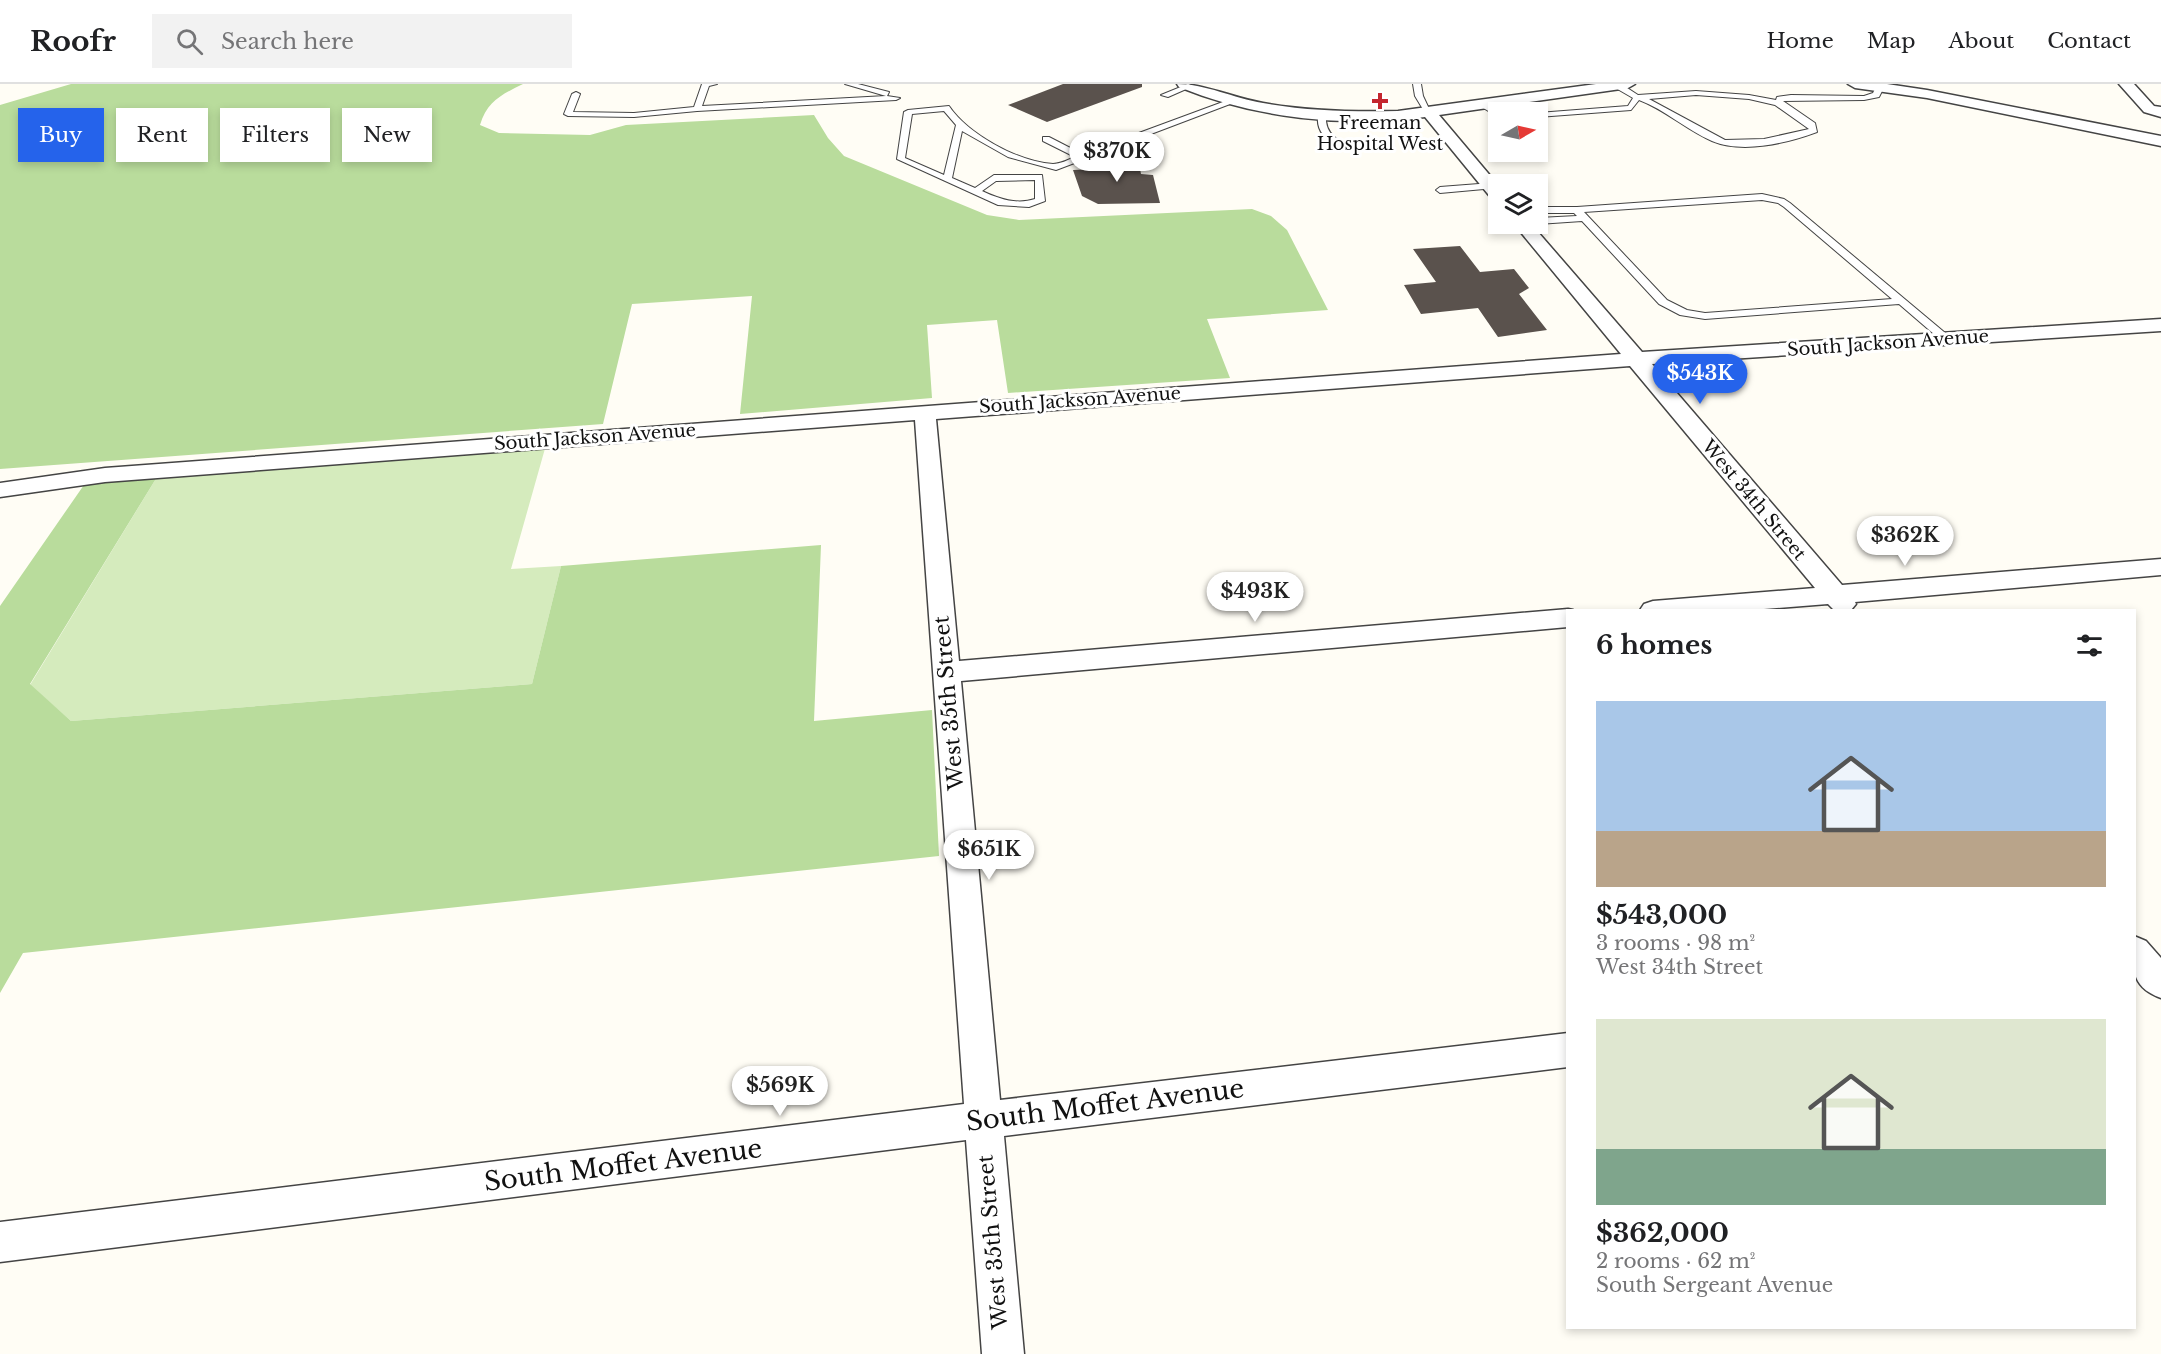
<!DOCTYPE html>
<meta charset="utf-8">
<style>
body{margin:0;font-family:"Libre Baskerville",serif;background:#f2f2f2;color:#202124;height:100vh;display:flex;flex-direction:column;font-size:22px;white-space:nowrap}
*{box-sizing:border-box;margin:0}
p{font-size:20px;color:#757577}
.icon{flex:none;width:33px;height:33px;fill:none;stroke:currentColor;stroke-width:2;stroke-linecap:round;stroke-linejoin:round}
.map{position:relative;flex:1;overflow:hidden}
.sheet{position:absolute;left:1566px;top:525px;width:570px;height:720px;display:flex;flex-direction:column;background:#fff;border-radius:0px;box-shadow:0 3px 9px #0003}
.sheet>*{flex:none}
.guide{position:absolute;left:18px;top:24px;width:570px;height:54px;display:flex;gap:12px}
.needle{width:39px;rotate:81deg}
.fabs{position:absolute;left:1488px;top:18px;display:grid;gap:12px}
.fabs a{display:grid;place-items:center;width:60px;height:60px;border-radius:0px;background:#fff;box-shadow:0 3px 9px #0003;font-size:30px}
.price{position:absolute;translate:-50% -51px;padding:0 14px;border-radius:21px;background:#fff;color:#222;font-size:20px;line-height:39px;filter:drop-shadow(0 2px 3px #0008)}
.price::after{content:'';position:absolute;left:50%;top:36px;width:18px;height:14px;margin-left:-9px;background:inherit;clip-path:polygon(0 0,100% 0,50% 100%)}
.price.active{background:#2563eb;color:#fff}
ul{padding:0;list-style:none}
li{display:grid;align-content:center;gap:12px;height:318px;padding:0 30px}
li span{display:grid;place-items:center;height:186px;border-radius:0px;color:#555}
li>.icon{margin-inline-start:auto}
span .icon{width:108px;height:108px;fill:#fffc;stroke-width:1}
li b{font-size:26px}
h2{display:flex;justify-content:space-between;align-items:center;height:72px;padding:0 30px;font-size:26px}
.tag{padding:0 21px;border-radius:0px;background:#fff;box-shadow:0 3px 9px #0003;font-size:21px;line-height:54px}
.tag.active{background:#2563eb;color:#fff}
header{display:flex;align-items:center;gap:36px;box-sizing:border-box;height:84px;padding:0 30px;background:#fff;border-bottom:2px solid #e0e0e0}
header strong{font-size:28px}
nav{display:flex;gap:33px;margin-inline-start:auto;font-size:21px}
.search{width:420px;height:54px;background:#f2f2f2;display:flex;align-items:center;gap:15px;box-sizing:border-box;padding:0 21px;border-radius:0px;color:#757577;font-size:22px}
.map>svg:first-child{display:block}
.green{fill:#d5ebbd}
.forest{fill:#b9dc9c}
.building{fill:#5a524d}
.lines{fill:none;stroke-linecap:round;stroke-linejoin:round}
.service-casing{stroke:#444;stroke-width:2}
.minor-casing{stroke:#444;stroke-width:3}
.service{fill:#fff;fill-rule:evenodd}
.minor{fill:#fff;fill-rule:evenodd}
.poi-dot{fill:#c4262e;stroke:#fff;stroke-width:2}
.labels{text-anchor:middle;stroke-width:6;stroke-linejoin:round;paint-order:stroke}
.far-poi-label{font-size:18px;fill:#111;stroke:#fff}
.far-street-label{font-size:18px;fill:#111;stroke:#fff}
.street-label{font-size:21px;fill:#111;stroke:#fff}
.near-street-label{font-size:26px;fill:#111;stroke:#fff}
</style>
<header>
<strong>Roofr</strong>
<div class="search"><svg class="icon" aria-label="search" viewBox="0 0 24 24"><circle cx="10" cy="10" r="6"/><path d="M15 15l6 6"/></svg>Search here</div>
<nav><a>Home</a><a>Map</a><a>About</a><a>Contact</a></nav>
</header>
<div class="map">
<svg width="2161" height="1270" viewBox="0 0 2161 1270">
<rect width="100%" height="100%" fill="#fffdf5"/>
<polygon class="green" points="546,361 511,485 561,482 532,600 71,637 30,601 157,393"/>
<g class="forest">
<path d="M71 0H523C503 10 487 17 480 41L499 49 590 51 626 41 814 31 828 54 844 72 987 131 1019 136 1252 125 1271 132 1287 146 1328 226 1207 235 1230 294 1008 309 997 236 927 241 932 314 740 330 752 212 632 220 603 340 0 385V21Z"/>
<polygon points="157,393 30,600 71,637 532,600 561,482 821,461 814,637 932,626 939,772 23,869 0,909 0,522 86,398"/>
</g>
<g class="building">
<polygon points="1063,0 1142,0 1142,3 1047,38 1008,21"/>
<polygon points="1138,74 1141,90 1153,91 1160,119 1098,120 1082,112 1073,86 1093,85 1093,79"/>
<polygon points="1460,162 1480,188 1514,185 1529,204 1519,210 1547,246 1498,253 1478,224 1421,230 1404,201 1436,198 1413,165"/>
</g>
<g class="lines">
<g class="service-casing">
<g id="service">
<polygon points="702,0 717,0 709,2 702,22 886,12 845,0 858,0 889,8 887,12 900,14 896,16 697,27 634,33 568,32 564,30 572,10 576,8 580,10 573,28 634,29 694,23"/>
<polygon points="1188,0 1193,2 1168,13 1161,11"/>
<polygon points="1413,0 1421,0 1423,12 1431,29 1424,27 1415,12"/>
<path d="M1614 0H1621L1638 11 1696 7 1749 11 1776 16 1777 13 1791 11 1864 12 1873 9 1877 1 1884 3 1879 13 1864 16 1783 17 1815 39 1817 48C1787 59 1743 70 1712 57 1686 46 1666 26 1639 16L1631 26 1538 33V29L1628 22 1633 14 1614 3ZM1696 11 1749 15 1775 21 1809 45 1764 55 1725 56 1649 15Z"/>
<path d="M1231 15 1238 17 1056 86 1008 73 962 47 952 94 975 104 994 91H1042L1045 117 1029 123 998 121 897 75 904 28 908 26 949 22C968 50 1018 78 1053 80 1060 80 1068 76 1075 73L1043 57V53H1049L1082 70ZM944 27 956 41 944 91 905 74 912 30ZM1035 96V115C1017 121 999 115 982 107L996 97Z"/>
<polygon points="1483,18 1486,18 1502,28 1495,31 1480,22 1479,20"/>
<path d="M1319 28 1326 30C1324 53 1341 59 1360 63V67C1339 68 1312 52 1319 28Z"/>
<polygon points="1492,99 1495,100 1495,104 1440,109 1436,106 1440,103"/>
<path d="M1762 110 1784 115 1790 119 1950 253V257H1942L1899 220 1705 235 1680 231 1659 220 1582 137 1538 140H1537L1538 134 1577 132 1574 129H1538V123H1577ZM1762 116 1778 119 1784 123 1892 215 1705 229 1687 226 1667 216 1584 128Z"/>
</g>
</g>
<g class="minor-casing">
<g id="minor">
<path d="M1177 0C1206 0 1233 14 1263 19 1307 27 1353 28 1398 27L1596 0H1635L1628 4 1439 31 1498 101V116L1492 115 1425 33C1343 44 1256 34 1179 3Z"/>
<polygon points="1848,0 1887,0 1927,6 2161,52 2161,62 1927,14 1855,4"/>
<polygon points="2119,0 2134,0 2154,22 2161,23 2161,33 2144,28"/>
<polygon points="1514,140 1531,140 1642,268 2161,235 2161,247 1652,280 1842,501 2161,475 2161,491 1855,518 1856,520 1851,526 1834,526 1828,520 1751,526 1640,526 1644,520 1653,517 1815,504 1630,282 936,335 959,577 1568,525 1573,526 1568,526 1568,543 961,597 1000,1016 1568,949 1568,983 1004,1052 1024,1270 982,1270 966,1056 0,1178 0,1138 964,1020 915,336 105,398 0,413 0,399 105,384 1621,270"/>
<path d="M2134 852 2146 857 2161 874V914C2128 902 2134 882 2134 852Z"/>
</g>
</g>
<use href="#service" class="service"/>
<use href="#minor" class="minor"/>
</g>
<path class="poi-dot" d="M1377 8h6v6h6v6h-6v6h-6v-6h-6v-6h6z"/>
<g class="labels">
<g class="far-poi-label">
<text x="1380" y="45">Freeman<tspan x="1380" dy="21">Hospital West</tspan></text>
</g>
<g class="far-street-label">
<text transform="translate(1888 259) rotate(-4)" y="6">South Jackson Avenue</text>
<text transform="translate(1080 316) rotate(-4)" y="6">South Jackson Avenue</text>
<text transform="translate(595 353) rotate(-4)" y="6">South Jackson Avenue</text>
<text transform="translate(1754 416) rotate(50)" y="6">West 34th Street</text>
</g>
<g class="street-label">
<text transform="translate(949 619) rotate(-95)" y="7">West 35th Street</text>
<text transform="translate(993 1158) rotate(-95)" y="7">West 35th Street</text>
</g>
<g class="near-street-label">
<text transform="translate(1105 1021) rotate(-7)" y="9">South Moffet Avenue</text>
<text transform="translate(623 1081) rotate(-7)" y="9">South Moffet Avenue</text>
</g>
</g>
</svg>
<div class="fabs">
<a><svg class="needle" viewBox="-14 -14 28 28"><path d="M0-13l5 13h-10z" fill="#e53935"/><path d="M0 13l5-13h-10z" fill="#757577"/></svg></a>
<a><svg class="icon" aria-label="layers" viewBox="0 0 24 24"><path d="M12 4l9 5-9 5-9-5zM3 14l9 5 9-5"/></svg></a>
</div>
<b class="price" style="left:1117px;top:99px">$370K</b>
<b class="price active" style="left:1700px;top:321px">$543K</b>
<b class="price" style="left:1905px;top:483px">$362K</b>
<b class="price" style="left:1255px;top:539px">$493K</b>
<b class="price" style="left:989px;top:797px">$651K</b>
<b class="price" style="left:780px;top:1033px">$569K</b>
<div class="guide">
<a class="tag active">Buy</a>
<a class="tag">Rent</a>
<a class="tag">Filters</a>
<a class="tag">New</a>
</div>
<section class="sheet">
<h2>6 homes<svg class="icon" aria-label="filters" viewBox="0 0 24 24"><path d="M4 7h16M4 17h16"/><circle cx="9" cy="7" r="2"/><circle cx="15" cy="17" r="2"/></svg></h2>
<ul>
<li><span style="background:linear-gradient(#a9c7e8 70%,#b9a48a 0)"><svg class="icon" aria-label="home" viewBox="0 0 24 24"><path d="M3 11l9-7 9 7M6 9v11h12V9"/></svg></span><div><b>$543,000</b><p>3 rooms · 98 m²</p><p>West 34th Street</p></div></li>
<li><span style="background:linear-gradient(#dfe7d0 70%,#7fa58c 0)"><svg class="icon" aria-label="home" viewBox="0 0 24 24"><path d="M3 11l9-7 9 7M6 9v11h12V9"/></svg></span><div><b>$362,000</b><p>2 rooms · 62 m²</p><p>South Sergeant Avenue</p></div></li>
</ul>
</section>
</div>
